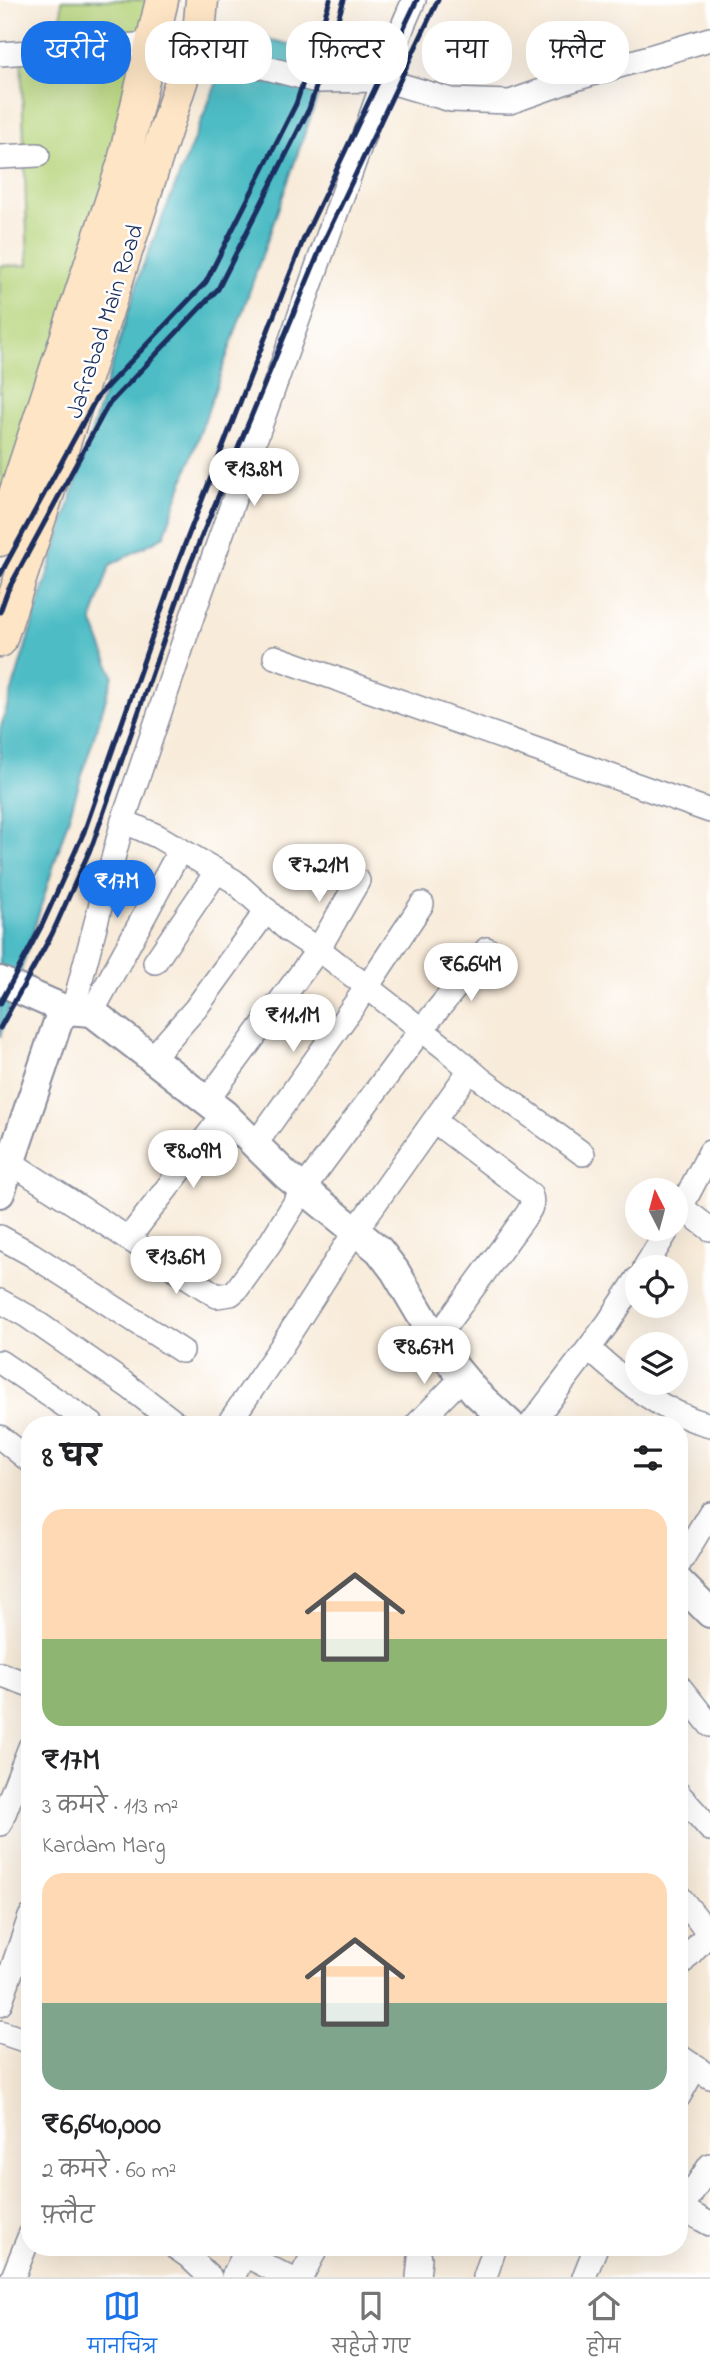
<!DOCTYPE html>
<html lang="hi">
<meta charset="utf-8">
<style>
body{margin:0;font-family:"Indie Flower","Playpen Sans Deva",sans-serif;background:#f6f6f6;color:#202124;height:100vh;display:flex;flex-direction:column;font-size:26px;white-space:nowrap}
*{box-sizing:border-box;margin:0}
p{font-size:23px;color:#757577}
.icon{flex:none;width:38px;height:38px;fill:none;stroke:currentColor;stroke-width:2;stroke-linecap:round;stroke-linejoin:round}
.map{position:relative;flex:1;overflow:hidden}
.panel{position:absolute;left:21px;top:1416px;width:667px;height:840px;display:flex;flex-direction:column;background:#fff;border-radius:28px;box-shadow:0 7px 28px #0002}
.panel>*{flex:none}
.banner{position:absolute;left:21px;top:21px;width:668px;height:63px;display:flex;gap:14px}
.needle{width:46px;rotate:354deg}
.tools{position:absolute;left:625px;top:1178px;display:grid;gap:14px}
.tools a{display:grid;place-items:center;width:63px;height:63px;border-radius:50%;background:#fff;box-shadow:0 7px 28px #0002;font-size:35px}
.price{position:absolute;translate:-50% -60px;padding:0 16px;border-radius:24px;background:#fff;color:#222;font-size:23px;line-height:46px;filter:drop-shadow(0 2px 4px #0008)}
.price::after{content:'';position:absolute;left:50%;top:42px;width:21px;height:16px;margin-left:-10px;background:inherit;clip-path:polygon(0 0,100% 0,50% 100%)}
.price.on{background:#1a73e8;color:#fff}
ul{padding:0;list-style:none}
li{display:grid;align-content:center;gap:14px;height:371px;padding:0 21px}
li span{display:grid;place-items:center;height:217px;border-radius:21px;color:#555}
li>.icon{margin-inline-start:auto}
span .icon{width:126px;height:126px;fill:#fffc;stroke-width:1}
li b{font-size:30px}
h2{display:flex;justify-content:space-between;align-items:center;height:84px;padding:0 21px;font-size:30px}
.chip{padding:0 24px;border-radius:28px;background:#fff;box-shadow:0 7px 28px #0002;font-size:24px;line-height:63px}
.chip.on{background:#1a73e8;color:#fff}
.menu{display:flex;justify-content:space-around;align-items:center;height:98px;border-top:2px solid #e0e0e0;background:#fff;font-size:19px;color:#757577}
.menu a{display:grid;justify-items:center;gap:4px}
.menu .on{color:#1a73e8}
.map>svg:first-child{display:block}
.green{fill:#b6d47b;stroke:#68826c;stroke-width:2}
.water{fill:#4ebcc5;stroke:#347692;stroke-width:2}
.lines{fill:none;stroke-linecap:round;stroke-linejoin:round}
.minor-casing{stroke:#8a8d9c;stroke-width:26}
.tertiary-casing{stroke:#8a8d9c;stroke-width:32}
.secondary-casing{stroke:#8a8d9c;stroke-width:35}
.minor{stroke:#fff;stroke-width:23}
.tertiary{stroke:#fff;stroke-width:28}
.secondary{stroke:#fde5c5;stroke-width:32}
.rail{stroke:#1b2f5e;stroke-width:5}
.labels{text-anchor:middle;stroke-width:5;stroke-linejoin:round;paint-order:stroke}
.street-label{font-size:24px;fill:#1b2f5e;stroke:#fff}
</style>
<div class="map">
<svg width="710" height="2277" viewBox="0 0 710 2277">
<rect width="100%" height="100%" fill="#fff"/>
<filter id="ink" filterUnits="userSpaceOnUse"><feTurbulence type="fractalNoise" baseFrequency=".0143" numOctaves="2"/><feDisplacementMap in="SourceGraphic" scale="14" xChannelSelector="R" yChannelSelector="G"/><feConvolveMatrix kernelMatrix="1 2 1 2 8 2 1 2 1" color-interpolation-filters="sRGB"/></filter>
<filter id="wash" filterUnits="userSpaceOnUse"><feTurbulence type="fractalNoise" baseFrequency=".00686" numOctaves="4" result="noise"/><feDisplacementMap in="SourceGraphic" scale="28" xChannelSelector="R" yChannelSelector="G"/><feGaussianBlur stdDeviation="1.57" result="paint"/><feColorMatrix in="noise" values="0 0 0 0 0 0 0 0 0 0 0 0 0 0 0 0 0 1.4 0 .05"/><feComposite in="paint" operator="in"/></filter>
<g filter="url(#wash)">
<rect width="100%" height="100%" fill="#f8ebd9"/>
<polygon class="green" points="62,0 152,0 150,44 0,525 0,266 28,265 21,53 60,50"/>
<polygon class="water" points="237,32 293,45 331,58 164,536 110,565 92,620 113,676 0,1037 0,730 141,271"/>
</g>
<g filter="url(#ink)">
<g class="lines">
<g class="minor-casing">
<g id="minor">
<polyline points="0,54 151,44 190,54 247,63 317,81 384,80 451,100 510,102 575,79 710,39"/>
<polyline points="0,157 38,155"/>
<polyline points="275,657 710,811"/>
<polyline points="123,821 157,836 234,881 288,930 325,954 445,1048 482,1080 583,1154"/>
<polyline points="155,962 217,871"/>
<polyline points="73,1009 123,821 192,617 404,23 414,0"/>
<polyline points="92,1012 180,850"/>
<polyline points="153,1057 196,1008 267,910"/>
<polyline points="206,1102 318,950 358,881"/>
<path d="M434 1121 530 1194C536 1206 526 1215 519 1225L435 1340"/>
<polyline points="255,1145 367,987 422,904"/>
<polyline points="10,1162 217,1296 231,1294 237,1289 270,1243 304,1188 421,1030 487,949"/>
<polyline points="681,1207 710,1229"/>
<polyline points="676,1217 710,1152"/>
<polyline points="0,1237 31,1254 182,1351"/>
<polyline points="128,1239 224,1114"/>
<polyline points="645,1267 669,1228"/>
<polyline points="0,1301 27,1316 128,1386 177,1424"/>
<path d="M589 1349C625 1381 662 1413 710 1425"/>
<polyline points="0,1362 92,1424"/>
<polyline points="228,1424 281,1347 356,1230 470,1070"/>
<polyline points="417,1424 462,1378"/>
<polyline points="531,1424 608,1323 637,1279"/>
<polyline points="0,1437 30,1461"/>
<polyline points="679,1564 710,1513"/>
<polyline points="0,1674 30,1685"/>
<polyline points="679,1686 710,1725"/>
<polyline points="679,1794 710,1829"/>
<polyline points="0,1824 30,1747"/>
<polyline points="679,1896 710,1935"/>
<polyline points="679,1966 709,1933"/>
<polyline points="0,2004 30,1917"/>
<polyline points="0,2032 30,2042"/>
<polyline points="679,2056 710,2077"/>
<polyline points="679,2096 696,2066"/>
<polyline points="679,2207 710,2224"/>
<polyline points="681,2209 710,2165"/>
<polyline points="175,2247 188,2256 210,2277"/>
<polyline points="245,2255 288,2277"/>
<polyline points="13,2277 30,2235"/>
<polyline points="233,2277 248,2247"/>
<polyline points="301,2277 317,2247"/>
<polyline points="418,2277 420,2258"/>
<polyline points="485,2277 495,2247"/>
<polyline points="584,2277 596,2247"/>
</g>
</g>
<g class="tertiary-casing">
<g id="tertiary">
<polyline points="0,981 66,1010"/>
<polyline points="0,1193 58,1022 66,1010 92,1012 224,1114 286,1175 379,1250 395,1271 446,1357 476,1393 510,1424"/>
<polyline points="679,1582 710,1613"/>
</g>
</g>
<g class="secondary-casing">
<g id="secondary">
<polyline points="0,540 123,165 162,0"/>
<polyline points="0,641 190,54 199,33 202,0"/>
</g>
</g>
<use href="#minor" class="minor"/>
<use href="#tertiary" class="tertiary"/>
<use href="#secondary" class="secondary"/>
<g class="rail">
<polyline points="0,575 97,397 206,282 296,104 330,0"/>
<polyline points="0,612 8,590 108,405 218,289 309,109 344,0"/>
<polyline points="0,1004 43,923 84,832 178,562 304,238 417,0"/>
<polyline points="0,1028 52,934 93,843 189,567 322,245 438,0"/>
</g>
</g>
</g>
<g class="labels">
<g class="street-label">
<text transform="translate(104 321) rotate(-72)" y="8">Jafrabad Main Road</text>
</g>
</g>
</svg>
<div class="tools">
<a><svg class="needle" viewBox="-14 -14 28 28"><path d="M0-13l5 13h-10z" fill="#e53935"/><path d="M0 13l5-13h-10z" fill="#757577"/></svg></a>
<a><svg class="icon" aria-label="locate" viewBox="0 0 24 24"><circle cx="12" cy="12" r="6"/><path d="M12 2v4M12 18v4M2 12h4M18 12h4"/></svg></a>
<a><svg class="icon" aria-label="layers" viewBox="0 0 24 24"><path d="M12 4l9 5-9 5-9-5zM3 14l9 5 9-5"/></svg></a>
</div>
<b class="price" style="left:254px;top:508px">₹13.8M</b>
<b class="price" style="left:319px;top:904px">₹7.21M</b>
<b class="price on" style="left:117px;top:920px">₹17M</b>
<b class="price" style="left:471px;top:1003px">₹6.64M</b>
<b class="price" style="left:293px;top:1054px">₹11.1M</b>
<b class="price" style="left:193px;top:1190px">₹8.09M</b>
<b class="price" style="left:176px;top:1296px">₹13.6M</b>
<b class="price" style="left:424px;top:1386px">₹8.67M</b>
<div class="banner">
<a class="chip on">खरीदें</a>
<a class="chip">किराया</a>
<a class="chip">फ़िल्टर</a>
<a class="chip">नया</a>
<a class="chip">फ़्लैट</a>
</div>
<section class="panel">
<h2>8 घर<svg class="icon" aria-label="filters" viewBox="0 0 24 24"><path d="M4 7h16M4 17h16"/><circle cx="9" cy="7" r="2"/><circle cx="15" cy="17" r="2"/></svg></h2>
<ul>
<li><span style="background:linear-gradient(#ffd9b3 60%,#8fb573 0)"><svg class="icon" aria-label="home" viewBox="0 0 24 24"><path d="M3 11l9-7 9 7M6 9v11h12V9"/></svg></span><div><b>₹17M</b><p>3 कमरे · 113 m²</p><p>Kardam Marg</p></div></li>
<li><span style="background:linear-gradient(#ffd9b3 60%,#7fa58c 0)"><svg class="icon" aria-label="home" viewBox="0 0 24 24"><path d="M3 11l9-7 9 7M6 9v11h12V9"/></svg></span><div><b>₹6,640,000</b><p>2 कमरे · 60 m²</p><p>फ़्लैट</p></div></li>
</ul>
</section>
</div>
<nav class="menu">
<a class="on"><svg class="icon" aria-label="map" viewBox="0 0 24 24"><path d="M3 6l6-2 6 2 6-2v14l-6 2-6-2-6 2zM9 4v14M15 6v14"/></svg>मानचित्र</a>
<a><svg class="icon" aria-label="saved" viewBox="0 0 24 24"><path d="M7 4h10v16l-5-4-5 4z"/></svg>सहेजे गए</a>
<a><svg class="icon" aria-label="home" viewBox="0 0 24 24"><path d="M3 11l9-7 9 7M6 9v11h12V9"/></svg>होम</a>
</nav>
